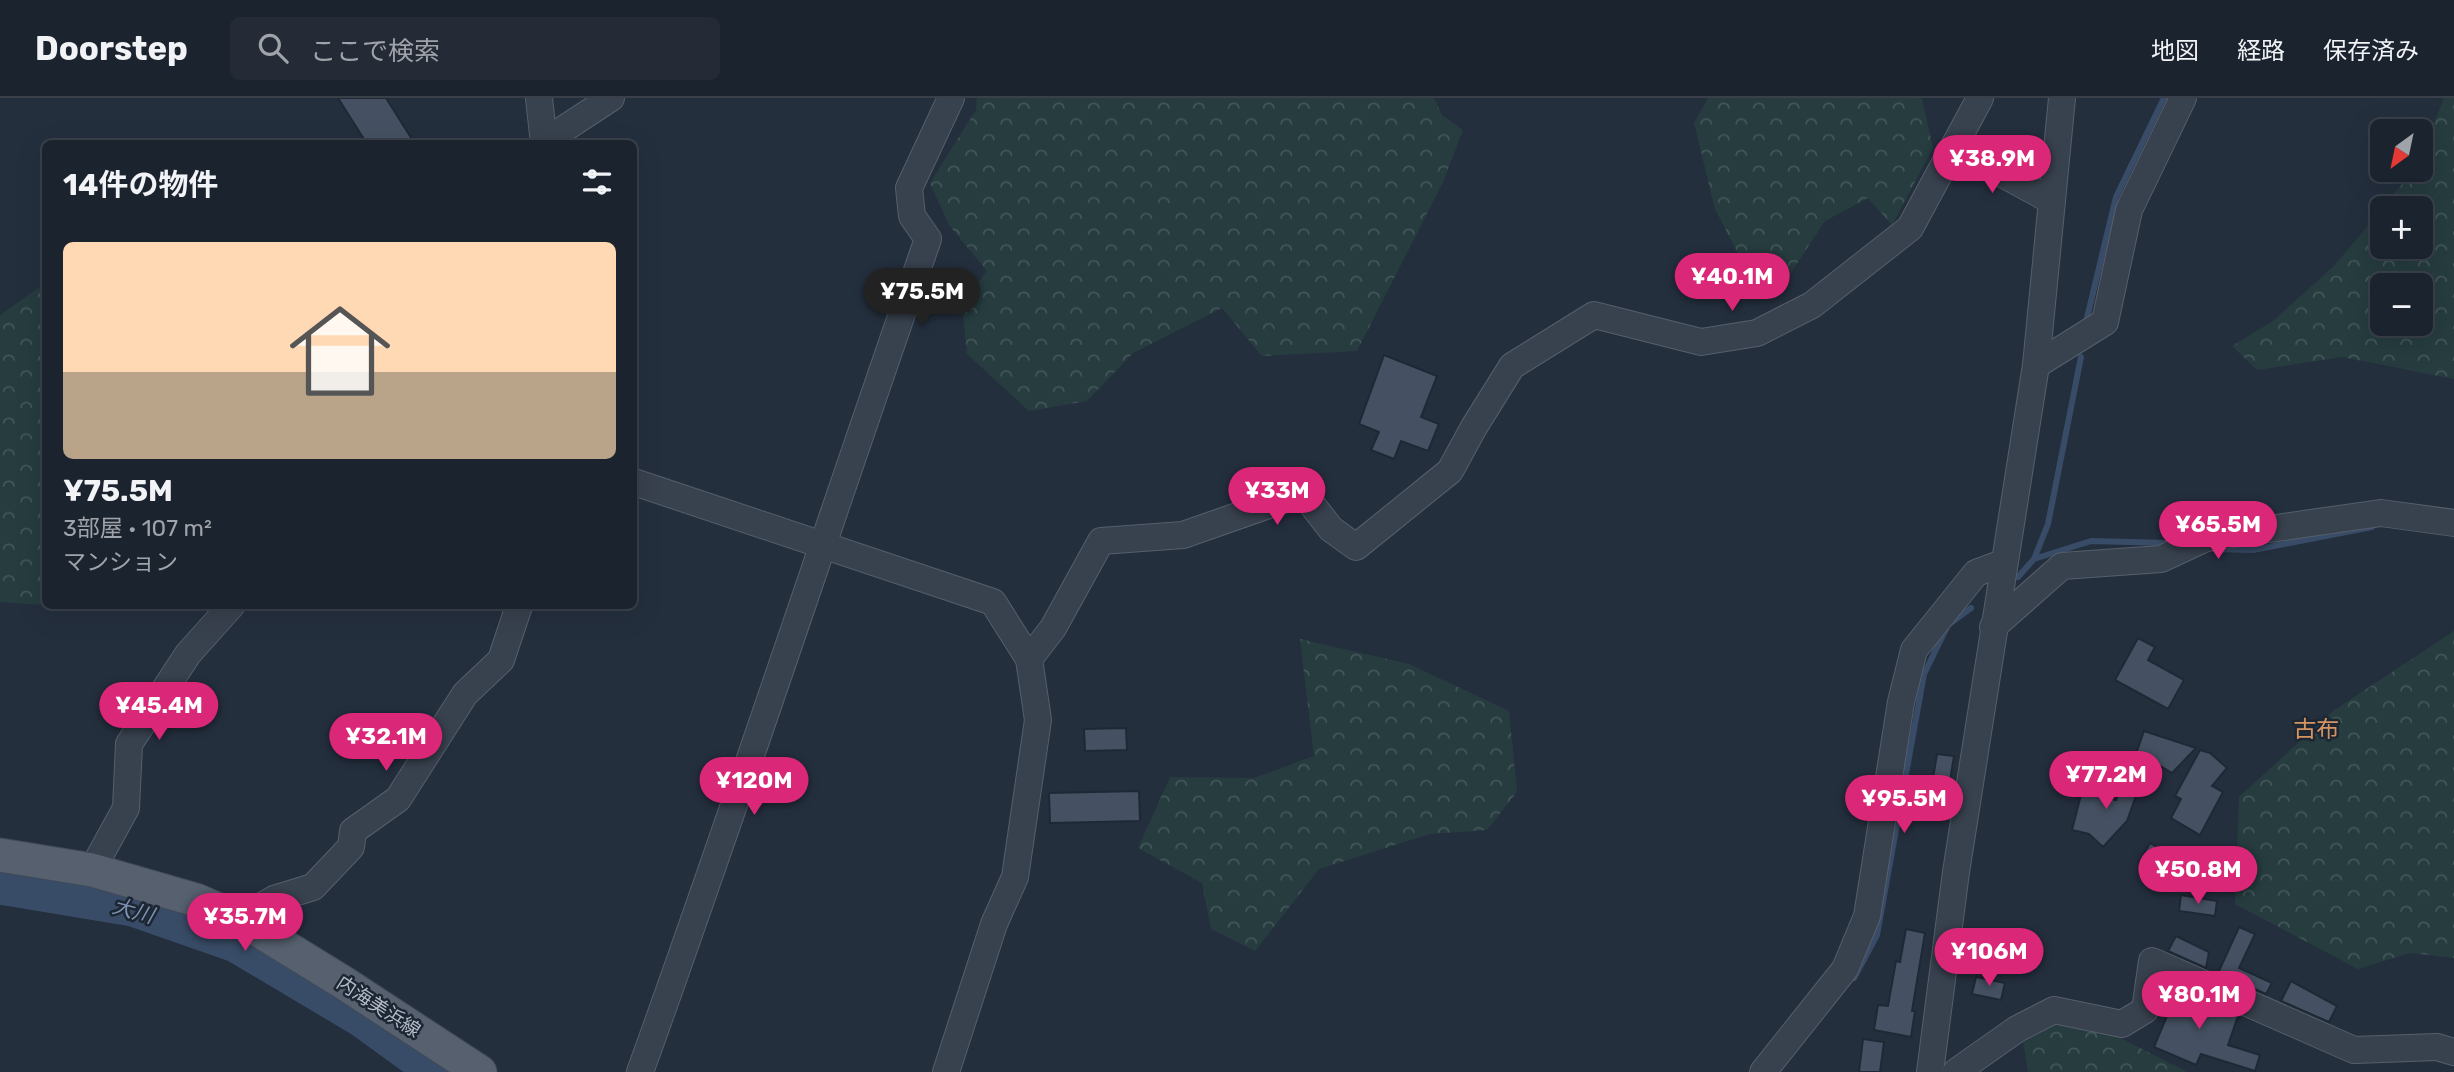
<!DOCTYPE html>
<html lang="ja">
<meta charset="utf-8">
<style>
body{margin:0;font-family:Rubik,"Noto Sans JP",sans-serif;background:#242b36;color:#f1f3f6;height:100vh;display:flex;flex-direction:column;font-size:26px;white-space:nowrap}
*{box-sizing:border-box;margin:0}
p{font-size:23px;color:#a0a4aa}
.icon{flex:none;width:38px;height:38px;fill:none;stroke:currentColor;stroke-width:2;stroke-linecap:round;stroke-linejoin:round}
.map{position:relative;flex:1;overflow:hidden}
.panel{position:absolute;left:42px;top:42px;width:595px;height:469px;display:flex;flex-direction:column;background:#1b232e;border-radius:10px;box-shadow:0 7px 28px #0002,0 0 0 2px #39404a}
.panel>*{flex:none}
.needle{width:46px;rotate:213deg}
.tools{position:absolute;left:2370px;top:21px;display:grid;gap:14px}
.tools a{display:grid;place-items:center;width:63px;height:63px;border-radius:10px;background:#1b232e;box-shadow:0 7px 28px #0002,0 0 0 2px #39404a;font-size:35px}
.price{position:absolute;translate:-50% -60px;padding:0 16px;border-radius:24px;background:#db2777;color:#fff;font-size:23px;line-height:46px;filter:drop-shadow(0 2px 4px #0008)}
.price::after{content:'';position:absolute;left:50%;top:42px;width:21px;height:16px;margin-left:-10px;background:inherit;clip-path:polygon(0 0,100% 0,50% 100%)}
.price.current{background:#222;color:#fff}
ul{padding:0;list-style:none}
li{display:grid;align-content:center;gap:14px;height:371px;padding:0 21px}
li+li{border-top:2px solid #39404a}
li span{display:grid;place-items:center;height:217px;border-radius:10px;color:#555}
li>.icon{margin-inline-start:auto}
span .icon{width:126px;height:126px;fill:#fffc;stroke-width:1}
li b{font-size:30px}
h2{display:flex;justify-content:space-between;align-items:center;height:84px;padding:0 21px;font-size:30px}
header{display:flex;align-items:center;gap:42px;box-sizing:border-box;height:98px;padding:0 35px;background:#1b232e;border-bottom:2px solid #39404a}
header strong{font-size:33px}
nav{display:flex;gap:38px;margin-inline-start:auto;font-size:24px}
.search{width:490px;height:63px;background:#242b36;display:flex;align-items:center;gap:18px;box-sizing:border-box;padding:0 24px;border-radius:10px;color:#a0a4aa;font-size:26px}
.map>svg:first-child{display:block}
.forest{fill:url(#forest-crowns);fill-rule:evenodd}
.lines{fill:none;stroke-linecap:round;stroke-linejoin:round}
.stream{stroke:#394c67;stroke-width:6}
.river{stroke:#394c67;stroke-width:37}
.building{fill:#455162;stroke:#1f2835;stroke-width:2}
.minor-casing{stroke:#565f6c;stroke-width:28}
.major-casing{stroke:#414a57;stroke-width:35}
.minor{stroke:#38414e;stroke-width:26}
.major{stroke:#56606e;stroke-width:33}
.labels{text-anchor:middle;stroke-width:5;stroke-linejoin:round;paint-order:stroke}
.street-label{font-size:19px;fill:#b4bcc9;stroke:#1d2633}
.water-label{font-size:21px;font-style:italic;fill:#7c92b1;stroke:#1d2633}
.quarter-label{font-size:23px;fill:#d59563;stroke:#1d2633}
</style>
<header>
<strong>Doorstep</strong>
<div class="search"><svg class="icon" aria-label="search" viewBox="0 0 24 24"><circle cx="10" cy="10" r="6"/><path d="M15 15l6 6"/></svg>ここで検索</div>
<nav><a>地図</a><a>経路</a><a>保存済み</a></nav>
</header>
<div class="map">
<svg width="2454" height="974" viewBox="0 0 2454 974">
<defs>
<pattern id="forest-crowns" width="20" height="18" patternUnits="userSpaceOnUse" patternTransform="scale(1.75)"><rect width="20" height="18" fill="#263c3f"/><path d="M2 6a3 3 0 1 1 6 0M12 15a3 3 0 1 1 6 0" fill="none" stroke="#435659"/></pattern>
</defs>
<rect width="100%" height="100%" fill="#242f3e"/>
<g class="forest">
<polygon points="977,0 1434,0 1442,17 1463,32 1443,84 1357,253 1262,258 1222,210 1133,255 1087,303 1029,313 967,256 962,206 987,173 949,127 930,85 976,12"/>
<polygon points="1708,0 1919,0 1922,1 1933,50 1892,127 1868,100 1825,123 1790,176 1745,169 1715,111 1694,25"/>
<path d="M2444 0H2454V281L2342 259 2257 272 2232 248 2273 223 2334 168 2382 111V149H2420V110H2382L2414 72H2420V60ZM2420 187V226H2382V187Z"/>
<polygon points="45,185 46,503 44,507 0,504 0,217"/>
<polygon points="2454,533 2454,860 2410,855 2358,871 2235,806 2239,699 2333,613"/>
<polygon points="1300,541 1409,566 1509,613 1517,694 1487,732 1430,736 1319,771 1255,853 1211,831 1202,785 1138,750 1170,679 1254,680 1314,658"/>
<polygon points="2057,923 2111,935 2187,974 2028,974 2023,943"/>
</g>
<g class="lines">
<g class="stream">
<polyline points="2086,224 2116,99 2164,0"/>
<polyline points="2210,451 2253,452 2372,429"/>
<polyline points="2034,461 2091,443 2168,445"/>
<polyline points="2018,479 2034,461 2048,426 2081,259"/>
<polyline points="1854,880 1877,837 1924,576 1948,527 1971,510"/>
</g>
<polyline class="river" points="0,788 133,810 236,846 362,921 435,974"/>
</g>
<g class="building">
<polygon points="338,0 386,0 415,46 367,46"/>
<polygon points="1384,257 1437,278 1421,319 1439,326 1428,353 1401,343 1394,361 1371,352 1379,334 1359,326"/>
<polygon points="2138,540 2155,549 2148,562 2184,582 2168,611 2115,582"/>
<polygon points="1126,630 1127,652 1085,653 1084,631"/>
<polygon points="2144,633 2196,650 2172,675 2152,663 2148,676 2131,670"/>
<polygon points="2200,652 2210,655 2227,670 2212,688 2223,694 2200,737 2171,720 2181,701 2175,698"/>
<polygon points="1937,656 1954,658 1947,701 1930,698"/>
<polygon points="2125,675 2142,681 2127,723 2103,749 2089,736 2072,732 2082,693 2116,702"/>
<polygon points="1139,693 1140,723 1050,725 1049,695"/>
<polygon points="2150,745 2197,772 2187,790 2139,764"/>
<polygon points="2181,797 2217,803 2215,818 2179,813"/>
<polygon points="2239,829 2255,836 2239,870 2272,885 2266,896 2218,875"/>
<polygon points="1906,831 1925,835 1912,913 1915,913 1911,939 1874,932 1878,907 1888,908 1896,863 1900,864"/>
<polygon points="2176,838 2209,854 2206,870 2168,853"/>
<polygon points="1976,879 2005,885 2001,902 1972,896"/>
<polygon points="2291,883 2337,908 2329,924 2281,903"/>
<polygon points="2165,886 2201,902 2200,911 2204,903 2238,918 2228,947 2260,957 2255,973 2201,956 2196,967 2154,949 2167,918 2160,916"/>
<polygon points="1863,941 1884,944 1880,974 1859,974"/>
</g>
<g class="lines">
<g class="minor-casing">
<g id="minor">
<polyline points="539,0 544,46"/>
<polyline points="544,44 611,0"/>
<polyline points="1955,50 2052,103"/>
<polyline points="2036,267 2105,224 2129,112 2183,0"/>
<polyline points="634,384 993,504 1029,561 1038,622 1015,779 994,826 946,974"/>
<polyline points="1993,529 2062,468 2161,461 2206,440 2381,415 2454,425"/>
<polyline points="1029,561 1053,530 1101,443 1183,437 1303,395 1331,431 1356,449 1450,373 1474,329 1512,268 1594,217 1701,244 1757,235 1812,207 1910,130 1980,0"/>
<polyline points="92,772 126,710 129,646 188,556 231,508"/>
<polyline points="240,821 274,801 313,789 351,749 353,733 398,701 465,596 501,562 519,508"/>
<path d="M640 974C740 698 831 418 928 141L912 118 909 90 951 0"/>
<polyline points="1763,974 1845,871 1867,818 1901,604 1914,552 1976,475 2003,465"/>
<polyline points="1930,974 1956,774 2036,267 2062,0"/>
<polyline points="1956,974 2017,931 2054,912 2122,926 2145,912 2152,863 2354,952 2437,949 2454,954"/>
</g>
</g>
<g class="major-casing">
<polyline id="major" points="0,757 92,772 196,802 240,821 344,885 480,974"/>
</g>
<use href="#minor" class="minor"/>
<use href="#major" class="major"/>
</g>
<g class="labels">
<g class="street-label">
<text transform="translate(379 908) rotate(33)" y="7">内海美浜線</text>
</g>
<g class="water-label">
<text transform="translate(133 813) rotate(15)" y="7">大川</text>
</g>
<g class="quarter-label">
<text x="2316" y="639">古布</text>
</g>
</g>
</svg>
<div class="tools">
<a><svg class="needle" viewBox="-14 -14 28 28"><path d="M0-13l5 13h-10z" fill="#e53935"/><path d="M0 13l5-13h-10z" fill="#a0a4aa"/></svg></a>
<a>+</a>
<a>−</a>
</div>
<b class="price" style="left:1992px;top:97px">¥38.9M</b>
<b class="price" style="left:1732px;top:215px">¥40.1M</b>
<b class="price current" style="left:922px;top:230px">¥75.5M</b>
<b class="price" style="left:1277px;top:429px">¥33M</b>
<b class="price" style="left:2218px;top:463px">¥65.5M</b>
<b class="price" style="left:159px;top:644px">¥45.4M</b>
<b class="price" style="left:386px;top:675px">¥32.1M</b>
<b class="price" style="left:2106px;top:713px">¥77.2M</b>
<b class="price" style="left:754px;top:719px">¥120M</b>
<b class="price" style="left:1904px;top:737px">¥95.5M</b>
<b class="price" style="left:2198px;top:808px">¥50.8M</b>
<b class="price" style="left:245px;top:855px">¥35.7M</b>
<b class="price" style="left:1989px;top:890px">¥106M</b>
<b class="price" style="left:2199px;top:933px">¥80.1M</b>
<section class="panel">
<h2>14件の物件<svg class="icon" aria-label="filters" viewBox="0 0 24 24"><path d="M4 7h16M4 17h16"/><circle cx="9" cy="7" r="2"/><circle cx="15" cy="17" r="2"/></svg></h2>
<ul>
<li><span style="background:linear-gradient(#ffd9b3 60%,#b9a48a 0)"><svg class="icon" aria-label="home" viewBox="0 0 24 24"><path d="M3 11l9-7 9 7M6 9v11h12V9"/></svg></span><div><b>¥75.5M</b><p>3部屋 · 107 m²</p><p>マンション</p></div></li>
</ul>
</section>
</div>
